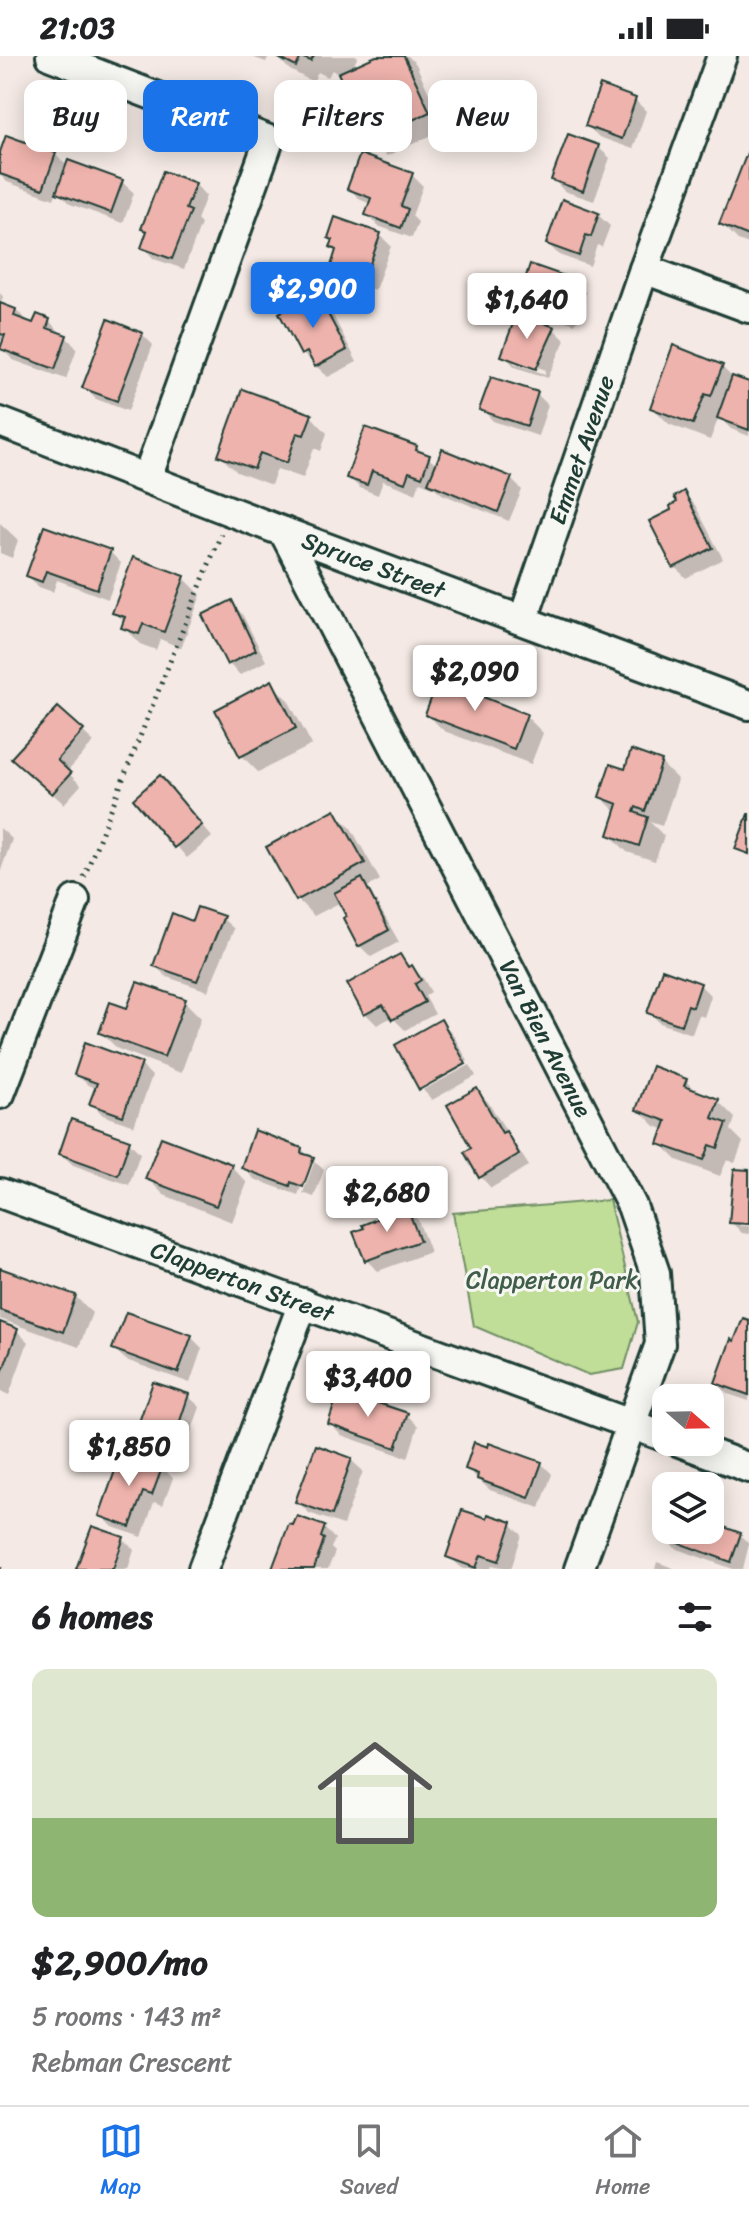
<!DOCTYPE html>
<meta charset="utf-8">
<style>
body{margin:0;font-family:Sriracha,sans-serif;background:#f6f6f6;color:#202124;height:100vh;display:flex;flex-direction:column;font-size:30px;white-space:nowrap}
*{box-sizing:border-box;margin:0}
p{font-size:26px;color:#757577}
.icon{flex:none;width:44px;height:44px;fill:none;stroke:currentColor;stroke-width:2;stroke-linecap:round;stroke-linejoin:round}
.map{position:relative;height:1513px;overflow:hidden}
.drawer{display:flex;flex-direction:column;background:#fff;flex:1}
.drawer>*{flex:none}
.guide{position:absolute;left:24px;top:24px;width:702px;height:72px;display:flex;gap:16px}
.needle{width:52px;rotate:110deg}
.controls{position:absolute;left:652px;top:1328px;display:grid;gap:16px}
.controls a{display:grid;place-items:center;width:72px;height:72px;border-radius:16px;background:#fff;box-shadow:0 4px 20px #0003;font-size:40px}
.price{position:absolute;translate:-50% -68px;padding:0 18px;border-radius:8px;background:#fff;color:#222;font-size:26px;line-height:52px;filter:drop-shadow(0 2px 4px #0008)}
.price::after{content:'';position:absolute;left:50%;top:48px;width:24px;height:18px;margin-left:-12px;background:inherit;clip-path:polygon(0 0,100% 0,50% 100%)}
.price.current{background:#1a73e8;color:#fff}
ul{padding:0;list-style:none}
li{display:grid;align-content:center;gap:16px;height:424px;padding:0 32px}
li span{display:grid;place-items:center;height:248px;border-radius:16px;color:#555}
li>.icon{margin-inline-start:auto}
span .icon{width:144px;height:144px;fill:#fffc;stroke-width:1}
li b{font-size:34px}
h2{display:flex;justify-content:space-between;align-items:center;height:96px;padding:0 32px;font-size:34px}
.pill{padding:0 28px;border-radius:16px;background:#fff;box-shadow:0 4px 20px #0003;font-size:28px;line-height:72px}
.pill.current{background:#1a73e8;color:#fff}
.status{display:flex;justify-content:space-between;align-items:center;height:56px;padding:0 40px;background:#fff;direction:ltr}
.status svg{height:22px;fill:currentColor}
.menu{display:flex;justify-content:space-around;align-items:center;height:112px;border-top:2px solid #e0e0e0;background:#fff;font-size:22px;color:#757577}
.menu a{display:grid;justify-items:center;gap:4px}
.menu .current{color:#1a73e8}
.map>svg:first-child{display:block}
.green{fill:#c0de97;stroke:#708e66;stroke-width:2}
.shadow{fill:#0003;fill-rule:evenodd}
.building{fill:#eeb3ac;stroke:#1f3d34;stroke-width:2}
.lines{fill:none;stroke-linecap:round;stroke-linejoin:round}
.street-casing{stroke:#1f3d34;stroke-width:34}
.path{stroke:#1f3d34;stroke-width:5;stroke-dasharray:2 6;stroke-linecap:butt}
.street{stroke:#f6f6f2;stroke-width:28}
.labels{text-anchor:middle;stroke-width:6;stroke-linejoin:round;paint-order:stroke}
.street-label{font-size:24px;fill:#1f3d34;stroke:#f6f6f2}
.park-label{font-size:24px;fill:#3f5d48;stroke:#f6f6f2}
</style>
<div class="status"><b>21:03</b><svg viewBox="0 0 49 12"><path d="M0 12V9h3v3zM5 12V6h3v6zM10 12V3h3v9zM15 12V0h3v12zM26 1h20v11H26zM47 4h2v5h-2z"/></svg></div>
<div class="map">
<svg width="749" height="1513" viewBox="0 0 749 1513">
<rect width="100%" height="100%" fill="#f4e9e4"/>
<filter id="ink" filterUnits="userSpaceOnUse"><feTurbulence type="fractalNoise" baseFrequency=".0125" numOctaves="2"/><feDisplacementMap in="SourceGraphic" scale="16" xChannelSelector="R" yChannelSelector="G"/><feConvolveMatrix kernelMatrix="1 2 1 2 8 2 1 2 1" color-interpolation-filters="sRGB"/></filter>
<g filter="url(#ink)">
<polygon class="green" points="609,1144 638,1266 624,1313 589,1319 474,1270 453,1157"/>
<g class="shadow">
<polygon points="249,0 269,0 266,6"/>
<polygon points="276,0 358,0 352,13 381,0 408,0 416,8 445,73 387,100 370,83 340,18 332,14 328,21 318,16 313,26 290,14"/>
<polygon points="635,44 646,55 633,93 599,81 587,70"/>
<polygon points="569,80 598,91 610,102 594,145 564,135 553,123"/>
<polygon points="749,97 749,188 738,184 721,167"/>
<polygon points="55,98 68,111 69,106 122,126 134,137 123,167 70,148 57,135 54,143 7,126 0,119 0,102"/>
<polygon points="412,119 423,130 412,160 418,166 412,182 378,170 367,158 371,148 361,144 349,133"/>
<polygon points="195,128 206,140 197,164 201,168 184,213 154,203 143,191 148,177 143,173"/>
<polygon points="598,159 610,170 602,191 597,189 590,210 559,199 548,188"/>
<polygon points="380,179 391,190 375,234 344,223 332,212 338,196 333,191 334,186 330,181"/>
<polygon points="575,225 586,237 575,268 532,253 521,242"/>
<polygon points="0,237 3,241 0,249 15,254 35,270 49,265 60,276 59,278 66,281 77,292 66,323 13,304 2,293 5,285 0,284"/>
<polygon points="317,239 328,250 357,306 328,321 303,298"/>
<path d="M554 273 565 284 548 322 515 311 504 299ZM514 302 546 314 545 318 514 307Z"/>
<polygon points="142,278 153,289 128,355 96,343 85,332"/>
<polygon points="722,311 734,323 749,328 749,380 731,373 719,361 710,384 669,368 652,351"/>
<polygon points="537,338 548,349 538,380 493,365 482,353"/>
<polygon points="311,360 327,377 321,395 314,392 303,422 277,413 271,429 237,416 220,400"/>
<polygon points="416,392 438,410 511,423 522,434 509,465 442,438 435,432 420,426 416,437 383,425 378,439 360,432 348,421"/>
<polygon points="684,438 695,449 723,503 686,522 675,511 674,455"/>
<polygon points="0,467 18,484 12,502 0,497"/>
<polygon points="110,496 121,507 108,543 57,524 53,536 39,531 28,520"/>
<polygon points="184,522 201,539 181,592 160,583 156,594 140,588 123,571 125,567 115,556"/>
<polygon points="231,547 242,558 266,605 240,619 228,607"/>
<polygon points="271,627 288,644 312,689 258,716 242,700"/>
<polygon points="470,633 479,642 526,660 543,677 531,708 444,675 427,658"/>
<polygon points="82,675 94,686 67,716 81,729 64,748 25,713"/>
<polygon points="661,707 678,724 662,770 650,766 664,780 655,805 627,796 610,779 617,757 601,741 626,715"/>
<polygon points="171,733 212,781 187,802 136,743"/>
<polygon points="334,755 351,772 380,824 368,831 399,886 371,901 360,890 341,846 314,860 298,844"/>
<polygon points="0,772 12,783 0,817"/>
<polygon points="222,862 234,873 208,935 167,921 155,910 193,867"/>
<polygon points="400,901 423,922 431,936 425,940 435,958 405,974 392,961 377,969 366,958 350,929"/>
<polygon points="700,929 711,940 704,961 699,959 692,978 660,967 649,956"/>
<polygon points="184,945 201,962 181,1017 118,993 101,977 128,955"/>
<polygon points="441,965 452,977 468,1005 422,1030 422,1033 397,989"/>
<polygon points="141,1009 152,1020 134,1070 103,1059 92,1048 97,1033 88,1029 76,1018"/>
<polygon points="470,1009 476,1020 432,1044 423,1034"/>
<polygon points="686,1025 699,1038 718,1045 735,1062 731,1074 743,1086 735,1107 727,1104 720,1120 677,1104 660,1087 665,1074 655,1070 638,1053"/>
<polygon points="477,1035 488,1046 529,1110 491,1132 480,1120 474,1092"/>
<polygon points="129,1086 140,1097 129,1129 73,1109 61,1098"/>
<polygon points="301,1093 324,1114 314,1141 303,1137 314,1107 311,1104 298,1139 254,1123 243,1111"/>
<polygon points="231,1110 247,1127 232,1166 164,1139 147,1122"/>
<polygon points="749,1116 749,1166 740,1166 740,1170 749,1170 749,1178 742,1177 731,1166"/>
<polygon points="406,1153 418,1164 430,1196 378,1215 366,1204"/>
<polygon points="0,1214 75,1240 92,1257 79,1291 0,1263"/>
<polygon points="749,1266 749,1345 728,1338 717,1326 736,1287"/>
<polygon points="0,1268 17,1275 28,1286 9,1339 0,1335"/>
<polygon points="191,1281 202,1292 190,1327 126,1304 114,1293"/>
<polygon points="154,1329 188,1340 200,1351 179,1411 145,1399 134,1388"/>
<polygon points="407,1359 418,1370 408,1402 341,1379 330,1368"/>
<polygon points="351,1404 363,1415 343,1469 309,1457 298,1446"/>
<polygon points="541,1407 552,1418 540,1452 490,1434 467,1413"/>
<polygon points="162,1411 173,1422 163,1449 154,1446 142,1481 113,1471 101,1459"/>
<polygon points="511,1468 522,1479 511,1513 492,1509 491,1513 463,1513 448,1500"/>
<polygon points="710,1468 740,1479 749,1488 743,1513 733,1513 675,1492 664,1481 667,1474 710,1474"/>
<polygon points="324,1472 335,1483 331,1492 335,1496 328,1513 274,1513"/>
<polygon points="123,1483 134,1494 128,1513 78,1513"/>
<polygon points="657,1506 676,1513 655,1513"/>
</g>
<g class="building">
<polygon points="275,0 314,0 311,5 301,1 296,11"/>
<polygon points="376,0 404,0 430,56 369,84 338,17"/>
<polygon points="600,29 636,42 622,83 585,70"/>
<polygon points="568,78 599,89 583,135 551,124"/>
<polygon points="6,79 56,97 43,133 0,118 0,96"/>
<polygon points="749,92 749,180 719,168"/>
<polygon points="360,98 413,117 401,150 408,153 401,172 365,159 371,142 347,133"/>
<polygon points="68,104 123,124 111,157 56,137"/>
<polygon points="163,115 196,127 186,153 191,155 172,203 141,192 147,175 141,173"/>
<polygon points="562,143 599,157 591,181 586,179 579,200 546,188"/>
<polygon points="335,161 381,177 364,224 330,213 336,194 330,191 333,184 328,182"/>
<polygon points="530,208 576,224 564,258 519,242"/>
<polygon points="317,237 347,294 315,311 307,296 301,299 279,257"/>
<polygon points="0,247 16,253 14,260 33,267 37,258 50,263 47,272 67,279 55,313 0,293 5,279 0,278"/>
<polygon points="517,257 555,271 536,313 501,300"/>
<polygon points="108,263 143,277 117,345 82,332"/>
<polygon points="673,289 723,309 711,340 705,338 693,368 650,352"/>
<polygon points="732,320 749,326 749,374 717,362"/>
<polygon points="491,321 538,336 527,370 479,354"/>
<polygon points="242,333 312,358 304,379 297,377 287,407 260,397 254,413 218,400"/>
<polygon points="365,371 417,390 416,394 430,399 422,421 409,416 405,427 372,415 367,429 346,422"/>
<polygon points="442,393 512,421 498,456 428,427"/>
<polygon points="684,435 713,492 673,512 649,465 671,454 670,450 677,446 674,441"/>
<polygon points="44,470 111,494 97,533 46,515 42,526 26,520"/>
<polygon points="133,501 185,520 164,576 143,568 139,578 121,572 125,561 112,557"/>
<polygon points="232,544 256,594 227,609 202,559"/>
<polygon points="440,619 471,632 470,636 527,658 514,693 425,659"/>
<polygon points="272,624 296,672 240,701 215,654"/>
<polygon points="58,651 84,674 57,704 71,717 52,738 11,702"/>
<polygon points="631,694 662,705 645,755 636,751 634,756 648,761 639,790 608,779 618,748 599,741 610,708 625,713"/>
<polygon points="160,719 202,769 174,792 133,743"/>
<polygon points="335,753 365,807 296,845 266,791"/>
<polygon points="748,758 749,758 749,798 735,793"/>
<polygon points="362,822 389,874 358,891 343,862 346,860 334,837"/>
<polygon points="197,851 224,860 197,925 153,910 172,857 192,865"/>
<polygon points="400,898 408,911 412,909 421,924 415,928 425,946 392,964 383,949 364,959 347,928"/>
<polygon points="662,913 701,927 693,951 688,949 681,969 647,957"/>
<polygon points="137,926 186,943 164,1001 99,977 110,946 127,952"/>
<polygon points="441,963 466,1008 419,1034 395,989"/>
<polygon points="85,986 142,1007 123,1060 89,1048 97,1027 74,1019"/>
<polygon points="652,1010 687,1023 684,1030 719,1043 712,1062 727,1067 718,1092 710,1089 704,1104 658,1088 666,1065 636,1054"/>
<polygon points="477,1032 502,1077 506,1075 519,1098 479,1122 464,1096 471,1092 447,1049"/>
<polygon points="71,1063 130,1084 118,1119 59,1098"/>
<polygon points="254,1074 302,1092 301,1097 314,1101 303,1131 291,1126 290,1130 241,1112"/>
<polygon points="161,1081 232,1108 216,1150 145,1123"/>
<polygon points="734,1113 749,1114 749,1168 729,1167"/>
<polygon points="407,1151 420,1185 365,1205 353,1176 364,1172 362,1169"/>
<polygon points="0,1212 76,1239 63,1276 0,1254"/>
<polygon points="126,1256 192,1279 178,1317 112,1293"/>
<polygon points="743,1262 749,1264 749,1339 715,1327 731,1283 734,1285"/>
<polygon points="0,1266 18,1273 0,1322"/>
<polygon points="153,1326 189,1338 168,1401 131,1389"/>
<polygon points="339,1334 408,1357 396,1392 328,1368"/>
<polygon points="474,1386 488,1391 489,1387 542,1406 529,1442 477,1423 478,1418 465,1413"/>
<polygon points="316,1389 352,1402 332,1459 295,1446"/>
<polygon points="122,1395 163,1409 152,1439 143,1436 130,1471 99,1460"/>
<polygon points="462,1454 487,1462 488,1458 512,1466 499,1505 481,1499 476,1512 446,1501"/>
<polygon points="297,1460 325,1470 321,1481 324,1483 314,1513 272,1513 289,1468 293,1469"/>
<polygon points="710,1466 741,1477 731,1506 662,1481 666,1469 666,1474 710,1474"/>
<polygon points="92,1470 124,1481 113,1513 76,1513"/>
</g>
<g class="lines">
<g class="street-casing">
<g id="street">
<polyline points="51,0 269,84 147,422"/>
<polyline points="644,213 749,252"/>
<path id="s1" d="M0 366 284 476 749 649"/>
<path id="s2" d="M284 476 632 1150 655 1217 660 1288 579 1513"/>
<path id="s3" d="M523 564 644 213 722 0"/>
<polyline points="0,1038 75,844"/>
<path id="s4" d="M0 1137 666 1381"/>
<polyline points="680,1386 749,1412"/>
<polyline points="203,1513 303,1247"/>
</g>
</g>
<g class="path">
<polyline points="84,821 221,478"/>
<polyline points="0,1512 3,1513"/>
</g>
<use href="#street" class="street"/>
</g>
</g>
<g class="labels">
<g class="street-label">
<text dy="8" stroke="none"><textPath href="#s3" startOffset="180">Emmet Avenue</textPath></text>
<text dy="8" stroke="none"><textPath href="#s1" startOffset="400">Spruce Street</textPath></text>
<text dy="8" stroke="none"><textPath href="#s2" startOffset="570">Van Bien Avenue</textPath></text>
<text dy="8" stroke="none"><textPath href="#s4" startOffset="258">Clapperton Street</textPath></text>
</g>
<g class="park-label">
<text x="552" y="1232">Clapperton Park</text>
</g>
</g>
</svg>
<div class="controls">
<a><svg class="needle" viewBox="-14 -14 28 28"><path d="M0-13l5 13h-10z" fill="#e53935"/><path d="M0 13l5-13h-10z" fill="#757577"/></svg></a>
<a><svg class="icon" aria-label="layers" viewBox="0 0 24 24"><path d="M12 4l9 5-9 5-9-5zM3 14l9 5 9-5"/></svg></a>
</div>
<b class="price current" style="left:313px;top:274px">$2,900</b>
<b class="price" style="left:527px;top:285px">$1,640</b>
<b class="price" style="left:475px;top:657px">$2,090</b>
<b class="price" style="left:387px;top:1178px">$2,680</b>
<b class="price" style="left:368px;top:1363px">$3,400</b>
<b class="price" style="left:129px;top:1432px">$1,850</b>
<div class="guide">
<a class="pill">Buy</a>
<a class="pill current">Rent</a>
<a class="pill">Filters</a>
<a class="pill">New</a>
</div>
</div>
<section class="drawer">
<h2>6 homes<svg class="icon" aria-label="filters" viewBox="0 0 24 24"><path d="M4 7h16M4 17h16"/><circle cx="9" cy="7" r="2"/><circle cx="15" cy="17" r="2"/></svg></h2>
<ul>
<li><span style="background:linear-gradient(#dfe7d0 60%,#8fb573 0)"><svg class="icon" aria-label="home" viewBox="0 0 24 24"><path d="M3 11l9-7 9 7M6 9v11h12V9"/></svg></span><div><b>$2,900/mo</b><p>5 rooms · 143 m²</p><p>Rebman Crescent</p></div></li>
</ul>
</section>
<nav class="menu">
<a class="current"><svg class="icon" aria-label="map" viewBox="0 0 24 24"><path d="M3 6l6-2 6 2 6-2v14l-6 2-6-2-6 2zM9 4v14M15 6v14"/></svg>Map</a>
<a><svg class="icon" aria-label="saved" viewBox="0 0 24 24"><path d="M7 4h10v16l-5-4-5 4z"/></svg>Saved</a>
<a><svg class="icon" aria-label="home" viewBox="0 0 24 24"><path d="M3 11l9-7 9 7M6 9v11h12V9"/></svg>Home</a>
</nav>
